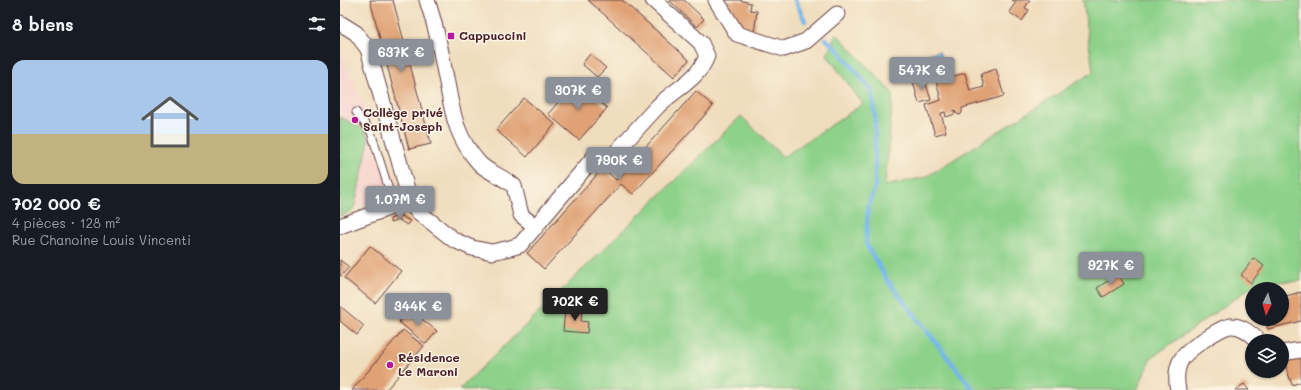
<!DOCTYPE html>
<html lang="fr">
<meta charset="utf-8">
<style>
body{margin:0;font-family:Mali,sans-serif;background:#242831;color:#f1f3f6;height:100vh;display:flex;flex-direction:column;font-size:15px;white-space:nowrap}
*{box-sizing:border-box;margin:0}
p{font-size:13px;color:#9ea1a6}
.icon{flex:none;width:22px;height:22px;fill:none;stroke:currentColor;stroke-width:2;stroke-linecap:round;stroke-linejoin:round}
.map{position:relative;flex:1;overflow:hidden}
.sheet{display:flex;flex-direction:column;background:#171b24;width:340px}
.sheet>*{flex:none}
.needle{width:26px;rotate:185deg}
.fabs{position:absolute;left:905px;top:282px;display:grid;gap:8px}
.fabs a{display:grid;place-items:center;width:44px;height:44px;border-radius:50%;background:#171b24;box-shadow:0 1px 3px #0004;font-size:20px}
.price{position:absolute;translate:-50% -34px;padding:0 9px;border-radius:4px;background:#8c9099;color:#fff;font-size:13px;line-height:26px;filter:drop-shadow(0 1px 2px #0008)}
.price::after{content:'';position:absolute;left:50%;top:24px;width:12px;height:9px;margin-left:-6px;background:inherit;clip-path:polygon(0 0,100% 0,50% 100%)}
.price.current{background:#222;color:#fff}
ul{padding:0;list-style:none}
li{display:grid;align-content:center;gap:8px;height:212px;padding:0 12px}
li+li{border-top:1px solid #363941}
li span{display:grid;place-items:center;height:124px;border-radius:12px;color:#555}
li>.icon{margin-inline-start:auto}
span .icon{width:72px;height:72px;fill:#fffc;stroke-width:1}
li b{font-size:17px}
h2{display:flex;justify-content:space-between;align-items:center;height:48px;padding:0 12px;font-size:17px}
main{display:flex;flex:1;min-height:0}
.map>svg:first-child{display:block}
.built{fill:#f7d0cb}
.green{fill:#8dd18a;stroke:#6c785a}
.water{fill:#75b6e9;stroke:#606a8a}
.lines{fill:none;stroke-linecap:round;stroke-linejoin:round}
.stream{stroke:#75b6e9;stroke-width:4.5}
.building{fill:#e0a275}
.lane-casing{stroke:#633c41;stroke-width:9}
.street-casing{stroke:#633c41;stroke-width:17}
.lane{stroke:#fff;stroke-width:7}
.street{stroke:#fff;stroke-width:15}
.poi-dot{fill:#b5179e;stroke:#fcf5e5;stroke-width:1.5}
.labels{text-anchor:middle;stroke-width:3;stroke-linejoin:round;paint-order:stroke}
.poi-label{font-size:12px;font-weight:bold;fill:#4a1f2b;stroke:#fcf5e5;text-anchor:start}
</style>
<main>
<section class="sheet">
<h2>8 biens<svg class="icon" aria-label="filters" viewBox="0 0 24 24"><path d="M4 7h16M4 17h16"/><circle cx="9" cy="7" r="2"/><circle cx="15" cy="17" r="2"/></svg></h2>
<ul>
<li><span style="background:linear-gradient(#a9c7e8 60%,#c2b280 0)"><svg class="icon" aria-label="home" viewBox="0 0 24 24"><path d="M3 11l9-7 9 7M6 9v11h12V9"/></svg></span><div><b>702 000 €</b><p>4 pièces · 128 m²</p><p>Rue Chanoine Louis Vincenti</p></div></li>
</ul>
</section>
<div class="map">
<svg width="961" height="390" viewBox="0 0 961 390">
<rect width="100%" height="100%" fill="#fcf5e5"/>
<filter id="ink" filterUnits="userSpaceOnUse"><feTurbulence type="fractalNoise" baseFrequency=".025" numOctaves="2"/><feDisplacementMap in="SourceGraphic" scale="8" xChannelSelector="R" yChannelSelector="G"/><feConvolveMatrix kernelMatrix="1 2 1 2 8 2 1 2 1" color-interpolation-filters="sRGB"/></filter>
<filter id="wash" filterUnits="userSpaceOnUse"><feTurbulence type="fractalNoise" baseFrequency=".012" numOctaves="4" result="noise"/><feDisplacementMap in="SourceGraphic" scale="16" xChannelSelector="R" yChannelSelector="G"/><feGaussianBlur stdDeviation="0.9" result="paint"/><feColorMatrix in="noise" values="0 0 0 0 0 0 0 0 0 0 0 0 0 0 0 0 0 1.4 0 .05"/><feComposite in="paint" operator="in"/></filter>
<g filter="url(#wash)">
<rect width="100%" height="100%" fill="#f0ddbd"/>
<polygon class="built" points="0,52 60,187 41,199 14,209 0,217"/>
<g class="green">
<polygon points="743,0 961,0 961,281 918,282 811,358 797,390 460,390 457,388 456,390 119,390 401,116 443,157 523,104 487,55 496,33 553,94 545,186 586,177 753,72"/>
<polygon points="0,117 25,130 29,140 14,209 0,217"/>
</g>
<polygon class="water" points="599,51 602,59 578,66 576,58"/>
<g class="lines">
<g class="stream">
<polyline points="455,0 465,21"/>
<polyline points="486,39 498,50 532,91 535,118 535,187 528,206 526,244 547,280 633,390"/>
</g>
</g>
<g id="blocks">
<g class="building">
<polygon points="30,0 53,0 91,144 69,149"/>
<polygon points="248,0 282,0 349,60 334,77"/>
<polygon points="329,0 344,0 364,19 357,27"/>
<polygon points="385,0 399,0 411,3 410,10 417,11 414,33 401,31 402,26 397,25"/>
<polygon points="672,0 690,0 685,8 689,10 682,21 669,12 676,2"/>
<polygon points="250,54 266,68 257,77 242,64"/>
<polygon points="656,69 664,96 622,108 622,113 620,115 617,114 614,110 615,114 606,117 605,112 601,113 606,132 595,135 586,105 601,100 596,81 625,73 630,91 644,87 641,74"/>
<polygon points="584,78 591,100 579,103 573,82"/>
<polygon points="236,82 267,108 239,140 208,114"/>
<polygon points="356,91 373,106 293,194 281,184 204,269 187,253 263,168 276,180"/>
<polygon points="184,98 215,124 187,157 156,130"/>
<polygon points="60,215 70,221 67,225 59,220 50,223 50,219"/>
<polygon points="30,246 61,271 35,303 4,278"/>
<polygon points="914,258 924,266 911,283 901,275"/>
<polygon points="0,260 9,267 1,276 0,276"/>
<polygon points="778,274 784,284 763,297 757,288"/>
<polygon points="961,292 961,321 928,329 925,319 942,319 942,297"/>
<polygon points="0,306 24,326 17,335 0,321"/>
<polygon points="69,309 97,331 86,344 59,322"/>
<polygon points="225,310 242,311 241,321 248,322 247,333 223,331"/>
<polygon points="63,330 84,346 46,390 12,390"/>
<polygon points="961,355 961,382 952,385 944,361"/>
<polygon points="904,384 909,390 895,390"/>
</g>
</g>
</g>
<g filter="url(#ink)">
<use href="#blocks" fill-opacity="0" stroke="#633c41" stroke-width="1"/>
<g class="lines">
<g class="lane-casing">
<polyline id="lane" points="16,112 31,132 54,206"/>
</g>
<g class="street-casing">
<g id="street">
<path d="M87 0C94 21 100 45 104 68 112 105 112 133 139 163 147 172 164 177 174 186L181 215 196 227"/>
<polyline points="376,0 397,34 444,49 466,41 497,14"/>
<path d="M0 23 16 33 28 49 70 200 76 210 114 240 132 248 152 252 170 248 180 245 255 156 272 157C287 140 302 123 318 106 335 89 358 80 367 56L361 43 313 0"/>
<polyline points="0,226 70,200"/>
<polyline points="942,353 961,350"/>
<path d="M838 390C836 380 836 369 841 360 846 351 882 325 892 326 903 326 911 334 919 341"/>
</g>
</g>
<use href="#lane" class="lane"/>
<use href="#street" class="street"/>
</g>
</g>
<g class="poi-dot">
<rect x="107" y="32" width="8" height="8" rx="2"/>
<circle cx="15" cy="120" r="4"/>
<circle cx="50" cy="365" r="4"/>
</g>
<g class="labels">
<g class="poi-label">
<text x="119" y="40">Cappuccini</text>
<text x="23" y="117">Collège privé<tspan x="23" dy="14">Saint-Joseph</tspan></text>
<text x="58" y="362">Résidence<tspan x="58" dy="14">Le Maroni</tspan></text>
</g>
</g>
</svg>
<div class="fabs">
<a><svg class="needle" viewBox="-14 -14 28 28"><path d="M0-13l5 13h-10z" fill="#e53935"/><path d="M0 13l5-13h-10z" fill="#9ea1a6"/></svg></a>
<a><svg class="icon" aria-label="layers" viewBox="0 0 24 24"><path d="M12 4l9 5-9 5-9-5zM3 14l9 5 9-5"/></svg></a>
</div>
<b class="price" style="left:61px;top:73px">637K €</b>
<b class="price" style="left:582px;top:91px">547K €</b>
<b class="price" style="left:238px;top:111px">307K €</b>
<b class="price" style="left:279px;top:181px">790K €</b>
<b class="price" style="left:60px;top:220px">1.07M €</b>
<b class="price" style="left:771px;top:286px">927K €</b>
<b class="price current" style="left:235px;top:322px">702K €</b>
<b class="price" style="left:78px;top:327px">344K €</b>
</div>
</main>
